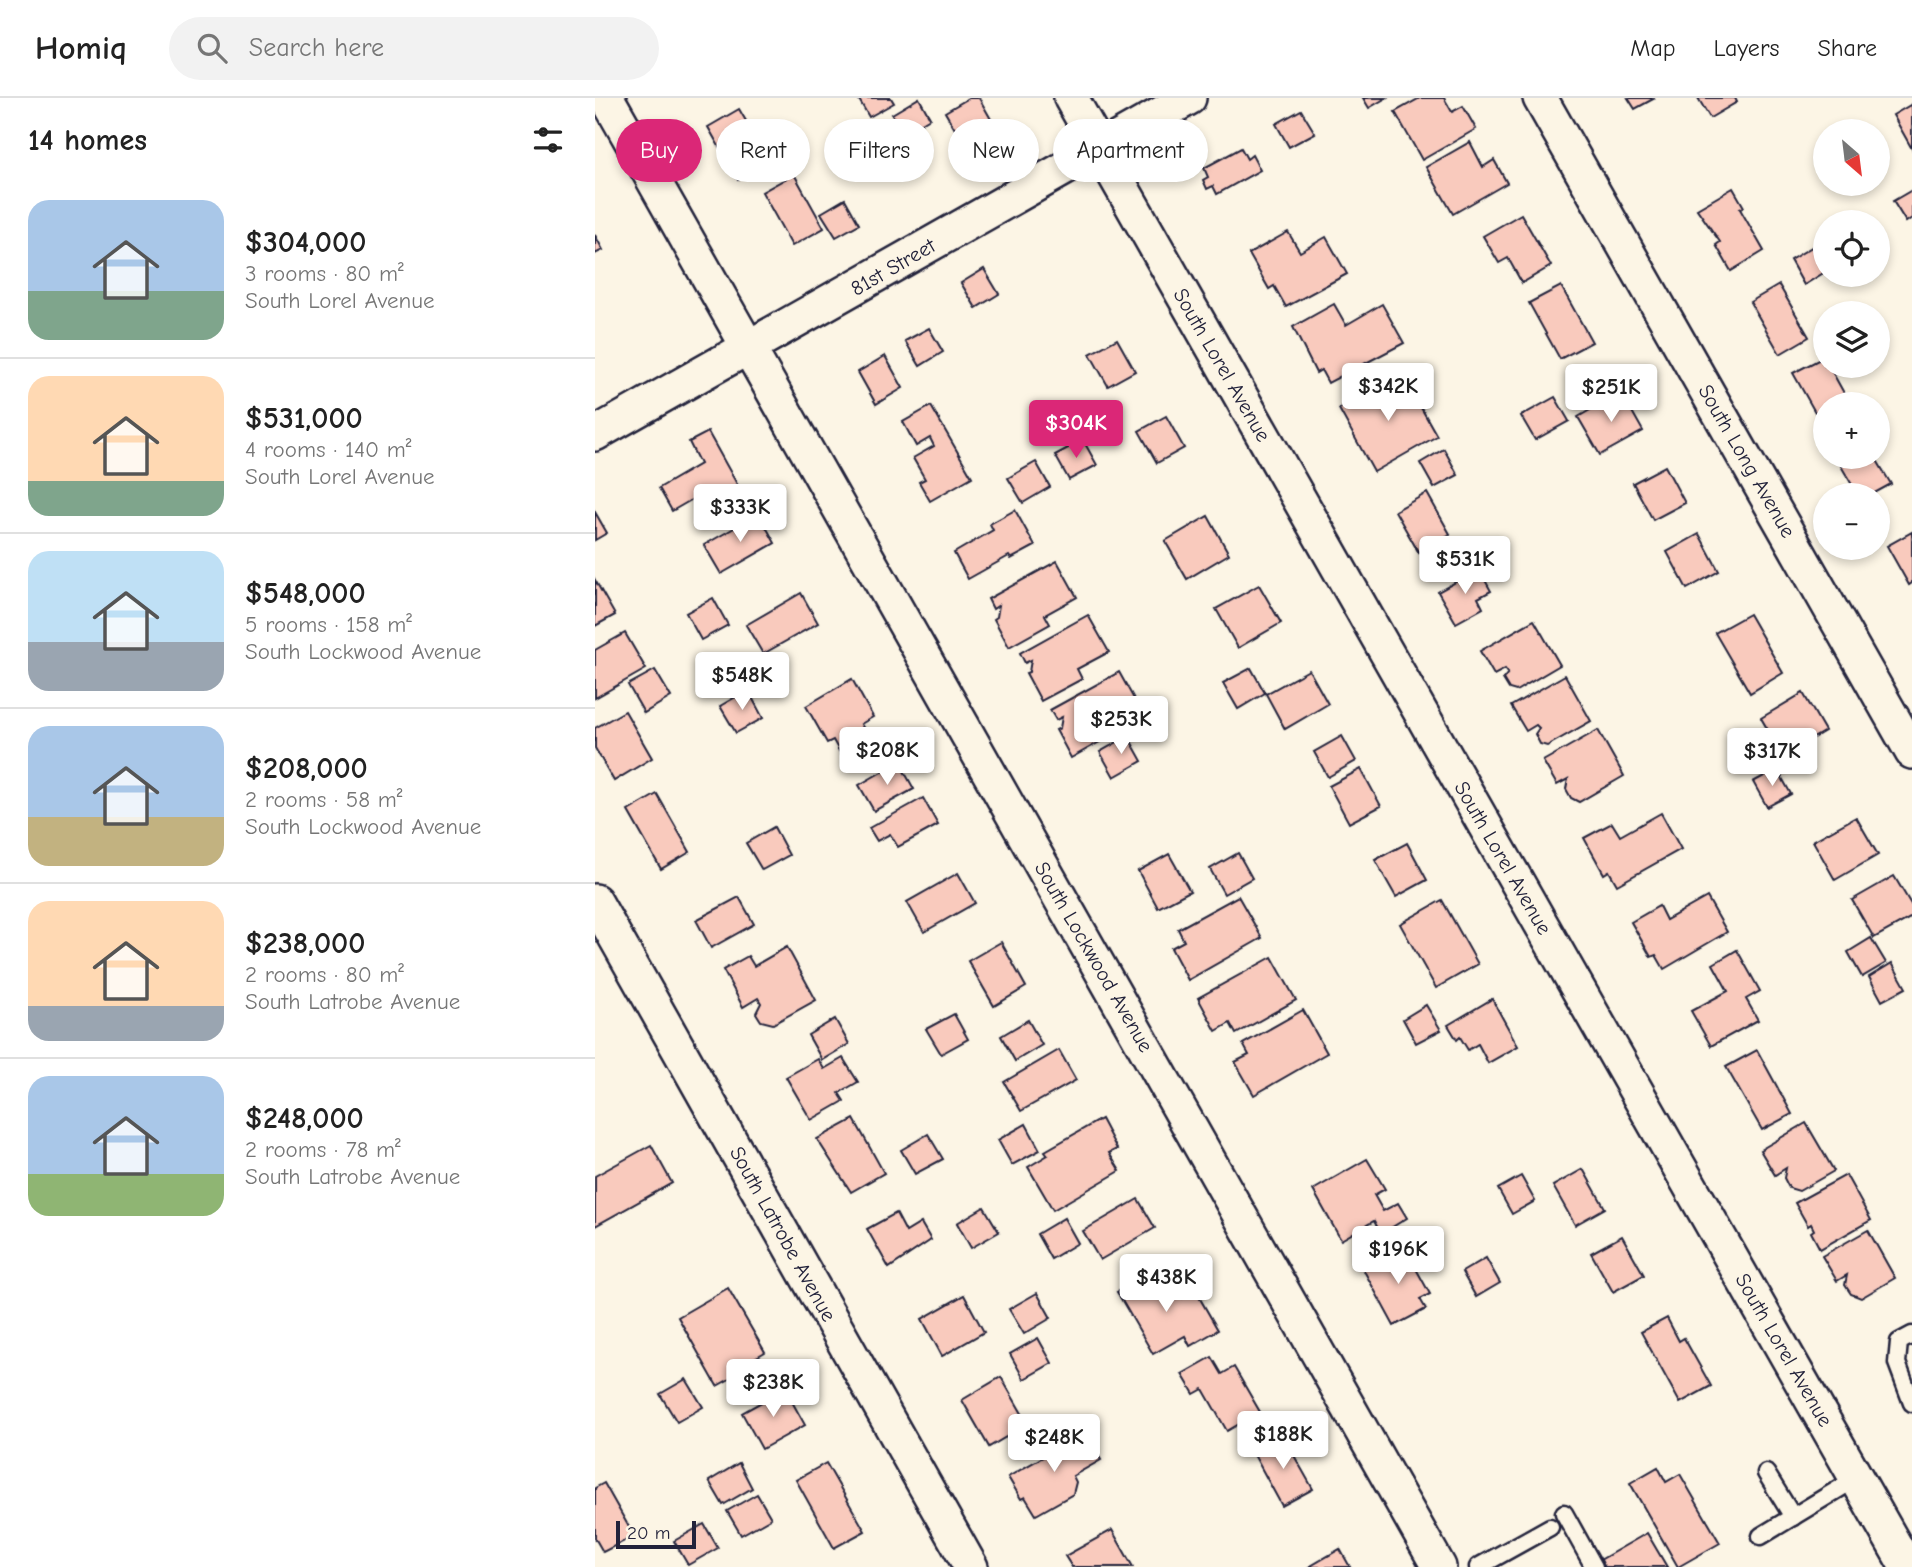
<!DOCTYPE html>
<meta charset="utf-8">
<style>
body{margin:0;font-family:"Comic Neue",sans-serif;background:#f2f2f2;color:#222;height:100vh;display:flex;flex-direction:column;font-size:26px;white-space:nowrap}
*{box-sizing:border-box;margin:0}
p{font-size:23px;color:#767676}
.icon{flex:none;width:38px;height:38px;fill:none;stroke:currentColor;stroke-width:2;stroke-linecap:round;stroke-linejoin:round}
.map{position:relative;flex:1;overflow:hidden}
.side{display:flex;flex-direction:column;background:#fff;width:595px}
.side>*{flex:none}
.guide{position:absolute;left:21px;top:21px;width:665px;height:63px;display:flex;gap:14px}
.needle{width:46px;rotate:152deg}
.buttons{position:absolute;left:1218px;top:21px;display:grid;gap:14px}
.buttons a{display:grid;place-items:center;width:77px;height:77px;border-radius:50%;background:#fff;box-shadow:0 4px 10px #0003;font-size:35px}
.scale{position:absolute;left:21px;bottom:18px;width:80px;box-sizing:border-box;padding-left:7px;border:4px solid #22223b;border-top:0;font-size:19px;line-height:24px;white-space:nowrap;color:#22223b;-webkit-text-stroke:5px #fcf5e5;paint-order:stroke}
.price{position:absolute;translate:-50% -60px;padding:0 16px;border-radius:7px;background:#fff;color:#222;font-size:23px;line-height:46px;filter:drop-shadow(0 2px 4px #0008)}
.price::after{content:'';position:absolute;left:50%;top:42px;width:21px;height:16px;margin-left:-10px;background:inherit;clip-path:polygon(0 0,100% 0,50% 100%)}
.price.current{background:#db2777;color:#fff}
ul{padding:0;list-style:none}
li{display:flex;align-items:center;gap:21px;height:175px;padding:0 28px}
li+li{border-top:2px solid #e0e0e0}
li span{display:grid;place-items:center;flex:none;width:196px;height:140px;border-radius:21px;color:#555}
li>.icon{margin-inline-start:auto}
span .icon{width:84px;height:84px;fill:#fffc;stroke-width:1}
li b{font-size:30px}
h2{display:flex;justify-content:space-between;align-items:center;height:84px;padding:0 28px;font-size:30px}
.pill{padding:0 24px;border-radius:32px;background:#fff;box-shadow:0 4px 10px #0003;font-size:24px;line-height:63px}
.pill.current{background:#db2777;color:#fff}
header{display:flex;align-items:center;gap:42px;box-sizing:border-box;height:98px;padding:0 35px;background:#fff;border-bottom:2px solid #e0e0e0}
header strong{font-size:33px}
nav{display:flex;gap:38px;margin-inline-start:auto;font-size:24px}
.search{width:490px;height:63px;background:#f2f2f2;display:flex;align-items:center;gap:18px;box-sizing:border-box;padding:0 24px;border-radius:38px;color:#767676;font-size:26px}
main{display:flex;flex:1;min-height:0}
.map>svg:first-child{display:block}
.building{fill:#f9cabd;stroke:#22223b;stroke-width:2}
.lines{fill:none;stroke-linecap:round;stroke-linejoin:round}
.lane-casing{stroke:#22223b;stroke-width:21}
.street-casing{stroke:#22223b;stroke-width:38}
.lane{stroke:#fcf5e5;stroke-width:16}
.street{stroke:#fcf5e5;stroke-width:33}
.labels{text-anchor:middle;stroke-width:6;stroke-linejoin:round;paint-order:stroke}
.street-label{font-size:21px;fill:#22223b;stroke:#fcf5e5}
</style>
<header>
<strong>Homiq</strong>
<div class="search"><svg class="icon" aria-label="search" viewBox="0 0 24 24"><circle cx="10" cy="10" r="6"/><path d="M15 15l6 6"/></svg>Search here</div>
<nav><a>Map</a><a>Layers</a><a>Share</a></nav>
</header>
<main>
<section class="side">
<h2>14 homes<svg class="icon" aria-label="filters" viewBox="0 0 24 24"><path d="M4 7h16M4 17h16"/><circle cx="9" cy="7" r="2"/><circle cx="15" cy="17" r="2"/></svg></h2>
<ul>
<li><span style="background:linear-gradient(#a9c7e8 65%,#7fa58c 0)"><svg class="icon" aria-label="home" viewBox="0 0 24 24"><path d="M3 11l9-7 9 7M6 9v11h12V9"/></svg></span><div><b>$304,000</b><p>3 rooms · 80 m²</p><p>South Lorel Avenue</p></div></li>
<li><span style="background:linear-gradient(#ffd9b3 75%,#7fa58c 0)"><svg class="icon" aria-label="home" viewBox="0 0 24 24"><path d="M3 11l9-7 9 7M6 9v11h12V9"/></svg></span><div><b>$531,000</b><p>4 rooms · 140 m²</p><p>South Lorel Avenue</p></div></li>
<li><span style="background:linear-gradient(#bfe0f5 65%,#9aa5b1 0)"><svg class="icon" aria-label="home" viewBox="0 0 24 24"><path d="M3 11l9-7 9 7M6 9v11h12V9"/></svg></span><div><b>$548,000</b><p>5 rooms · 158 m²</p><p>South Lockwood Avenue</p></div></li>
<li><span style="background:linear-gradient(#a9c7e8 65%,#c2b280 0)"><svg class="icon" aria-label="home" viewBox="0 0 24 24"><path d="M3 11l9-7 9 7M6 9v11h12V9"/></svg></span><div><b>$208,000</b><p>2 rooms · 58 m²</p><p>South Lockwood Avenue</p></div></li>
<li><span style="background:linear-gradient(#ffd9b3 75%,#9aa5b1 0)"><svg class="icon" aria-label="home" viewBox="0 0 24 24"><path d="M3 11l9-7 9 7M6 9v11h12V9"/></svg></span><div><b>$238,000</b><p>2 rooms · 80 m²</p><p>South Latrobe Avenue</p></div></li>
<li><span style="background:linear-gradient(#a9c7e8 70%,#8fb573 0)"><svg class="icon" aria-label="home" viewBox="0 0 24 24"><path d="M3 11l9-7 9 7M6 9v11h12V9"/></svg></span><div><b>$248,000</b><p>2 rooms · 78 m²</p><p>South Latrobe Avenue</p></div></li>
</ul>
</section>
<div class="map">
<svg width="1317" height="1469" viewBox="0 0 1317 1469">
<rect width="100%" height="100%" fill="#fcf5e5"/>
<filter id="ink" filterUnits="userSpaceOnUse"><feTurbulence type="fractalNoise" baseFrequency=".0143" numOctaves="2"/><feDisplacementMap in="SourceGraphic" scale="14" xChannelSelector="R" yChannelSelector="G"/><feConvolveMatrix kernelMatrix="1 2 1 2 8 2 1 2 1" color-interpolation-filters="sRGB"/></filter>
<g filter="url(#ink)">
<g class="building">
<polygon points="263,0 296,0 299,5 274,19"/>
<polygon points="324,0 335,20 308,36 297,16"/>
<polygon points="374,0 384,0 410,46 379,64 350,14"/>
<polygon points="768,0 791,0 774,10"/>
<polygon points="825,0 849,0 857,14 868,8 881,31 827,62 800,14"/>
<polygon points="1033,0 1060,0 1040,11"/>
<polygon points="1103,0 1140,0 1142,4 1115,20"/>
<polygon points="1317,6 1317,51 1298,17"/>
<polygon points="144,11 175,64 143,82 113,29"/>
<polygon points="706,12 720,35 694,49 681,26"/>
<polygon points="875,44 888,69 899,62 912,85 858,116 831,69"/>
<polygon points="646,50 652,61 657,57 665,72 622,96 618,88 612,91 608,82 613,79 609,70"/>
<polygon points="199,76 229,130 197,148 167,94"/>
<polygon points="1138,90 1149,109 1145,111 1169,153 1136,173 1121,147 1125,144 1102,111"/>
<polygon points="1317,92 1317,120 1311,124 1298,103"/>
<polygon points="250,101 264,126 241,139 226,115"/>
<polygon points="926,116 956,168 927,185 913,160 904,165 888,138"/>
<polygon points="693,134 705,154 731,139 752,176 691,209 679,188 674,191 654,156"/>
<polygon points="0,137 8,152 0,156"/>
<polygon points="1222,146 1230,160 1230,174 1209,187 1195,162"/>
<polygon points="389,171 404,196 381,210 366,185"/>
<polygon points="1184,187 1214,239 1185,256 1155,204"/>
<polygon points="966,188 997,244 965,261 934,205"/>
<polygon points="739,206 751,227 787,206 809,245 733,285 726,272 721,275 698,229"/>
<polygon points="334,230 348,254 325,268 310,243"/>
<polygon points="522,241 540,273 513,288 495,256"/>
<polygon points="290,258 308,290 281,306 263,274"/>
<polygon points="1229,259 1230,268 1234,268 1255,306 1230,306 1230,332 1198,275"/>
<polygon points="807,276 842,338 779,374 744,311"/>
<polygon points="1026,294 1048,333 1005,357 983,319"/>
<polygon points="960,299 974,323 940,342 926,318"/>
<polygon points="336,308 377,379 335,403 324,384 330,381 318,360 339,348 335,340 321,348 308,324"/>
<polygon points="571,318 589,350 562,365 544,333"/>
<polygon points="113,334 147,395 120,410 110,394 77,413 64,390 105,366 94,344"/>
<polygon points="488,342 502,367 474,382 460,357"/>
<polygon points="849,351 863,377 839,390 825,365"/>
<polygon points="1263,359 1280,359 1296,386 1276,397 1263,397 1246,368"/>
<polygon points="441,364 455,389 428,405 413,380"/>
<polygon points="1070,368 1090,405 1058,422 1038,385"/>
<polygon points="832,395 855,436 824,455 800,413"/>
<polygon points="420,412 440,448 416,461 414,458 373,481 359,455 398,432 395,426"/>
<polygon points="0,414 12,435 0,442"/>
<polygon points="164,416 180,445 126,476 109,447"/>
<polygon points="613,418 634,456 592,481 570,443"/>
<polygon points="1317,434 1317,485 1314,487 1292,448"/>
<polygon points="1104,436 1124,473 1092,491 1072,454"/>
<polygon points="462,463 482,499 450,517 455,526 414,549 399,521 402,519 404,507 398,511 393,501"/>
<polygon points="884,471 896,493 883,500 888,510 861,525 843,494"/>
<polygon points="0,482 20,517 0,528"/>
<polygon points="664,487 686,525 643,550 621,511"/>
<polygon points="206,495 223,525 168,556 151,527"/>
<polygon points="118,500 133,527 106,542 91,515"/>
<polygon points="1154,516 1188,575 1155,595 1120,535"/>
<polygon points="493,517 514,554 482,571 487,581 446,603 431,575 434,574 436,562 430,565 425,555"/>
<polygon points="939,522 965,567 921,593 914,591 908,581 913,575 910,571 899,577 885,553"/>
<polygon points="30,535 51,571 0,600 0,552"/>
<polygon points="656,570 670,595 643,611 628,585"/>
<polygon points="60,572 76,599 49,615 33,587"/>
<polygon points="714,572 733,606 690,631 671,596"/>
<polygon points="524,574 544,610 512,628 517,637 476,660 461,632 465,630 467,619 461,622 455,612"/>
<polygon points="970,577 996,623 952,648 945,646 940,636 944,630 941,627 931,633 916,608"/>
<polygon points="257,581 278,619 266,626 283,655 254,671 238,642 232,645 211,608"/>
<polygon points="153,592 168,620 141,635 125,608"/>
<polygon points="1208,595 1230,633 1188,658 1166,620"/>
<polygon points="30,613 57,660 19,683 0,650 0,630"/>
<polygon points="1003,632 1029,678 984,704 976,700 971,691 973,681 962,687 948,663"/>
<polygon points="533,638 547,663 519,679 505,654"/>
<polygon points="747,638 761,663 733,679 719,654"/>
<polygon points="304,664 319,691 279,713 264,687"/>
<polygon points="766,671 786,708 754,725 734,688"/>
<polygon points="1182,671 1196,696 1172,709 1158,684"/>
<polygon points="62,696 95,754 66,771 33,713"/>
<polygon points="328,700 343,727 303,749 295,736 282,743 274,730"/>
<polygon points="1066,715 1086,751 1022,787 1014,773 1009,776 989,740 1017,725 1025,738"/>
<polygon points="1261,719 1283,757 1240,782 1218,743"/>
<polygon points="179,729 194,757 167,772 151,745"/>
<polygon points="812,745 832,782 801,799 780,762"/>
<polygon points="643,755 657,780 629,796 615,771"/>
<polygon points="574,756 595,793 563,810 543,773"/>
<polygon points="363,775 380,805 329,834 312,804"/>
<polygon points="1299,778 1317,808 1317,819 1279,840 1257,802"/>
<polygon points="643,798 667,840 593,882 576,850 589,843 583,831"/>
<polygon points="144,799 159,826 116,850 101,822"/>
<polygon points="1112,799 1132,834 1069,871 1061,857 1056,859 1036,824 1064,808 1071,822"/>
<polygon points="847,802 883,866 841,890 805,826"/>
<polygon points="1276,840 1291,865 1267,879 1253,854"/>
<polygon points="406,844 431,889 399,908 373,863"/>
<polygon points="192,849 221,902 178,926 166,923 161,915 166,905 163,900 148,909 128,872 153,858 159,868"/>
<polygon points="1142,852 1165,893 1151,901 1163,922 1116,948 1096,913 1133,893 1118,866"/>
<polygon points="677,859 701,902 641,936 635,925 621,933 603,900"/>
<polygon points="1297,865 1311,890 1287,903 1274,879"/>
<polygon points="897,901 923,948 893,965 883,946 873,952 865,939 862,942 853,927"/>
<polygon points="831,907 846,932 821,945 808,921"/>
<polygon points="708,912 732,955 659,997 640,964 654,957 648,946"/>
<polygon points="359,916 373,941 346,956 331,931"/>
<polygon points="240,921 254,946 227,962 213,937"/>
<polygon points="433,922 447,947 420,963 406,938"/>
<polygon points="464,952 481,982 426,1013 409,984"/>
<polygon points="1162,952 1197,1016 1167,1032 1131,969"/>
<polygon points="248,960 263,984 244,995 249,1003 216,1022 191,979 223,961 229,971"/>
<polygon points="259,1021 289,1075 256,1094 222,1041"/>
<polygon points="506,1021 522,1051 514,1055 525,1073 458,1112 433,1069 453,1057 450,1053"/>
<polygon points="1211,1025 1239,1073 1204,1093 1194,1090 1189,1080 1191,1070 1180,1077 1165,1052"/>
<polygon points="431,1026 445,1052 417,1067 403,1042"/>
<polygon points="333,1036 348,1061 320,1076 306,1052"/>
<polygon points="56,1047 77,1085 0,1128 0,1078"/>
<polygon points="772,1061 790,1091 779,1097 788,1113 803,1105 812,1120 786,1136 779,1123 746,1142 718,1092"/>
<polygon points="988,1071 1010,1110 980,1127 958,1088"/>
<polygon points="1251,1077 1276,1122 1225,1151 1216,1134 1219,1132 1216,1126 1213,1128 1200,1105"/>
<polygon points="926,1078 940,1103 917,1116 903,1091"/>
<polygon points="543,1101 560,1130 505,1162 488,1133"/>
<polygon points="389,1109 404,1134 376,1150 362,1125"/>
<polygon points="301,1115 311,1134 326,1125 336,1142 294,1170 272,1131"/>
<polygon points="469,1120 483,1145 456,1161 442,1136"/>
<polygon points="1273,1132 1300,1180 1266,1200 1256,1196 1250,1187 1252,1177 1242,1183 1227,1158"/>
<polygon points="1027,1138 1049,1177 1018,1194 996,1155"/>
<polygon points="809,1149 835,1196 825,1201 831,1211 799,1228 768,1171"/>
<polygon points="891,1160 905,1185 881,1199 867,1174"/>
<polygon points="566,1178 574,1192 581,1187 588,1200 600,1192 623,1232 595,1248 590,1238 558,1256 522,1194 548,1180 552,1186"/>
<polygon points="133,1190 170,1254 146,1268 149,1273 122,1288 83,1219"/>
<polygon points="442,1195 456,1220 429,1236 414,1211"/>
<polygon points="369,1197 389,1234 347,1258 327,1221"/>
<polygon points="1072,1220 1084,1243 1089,1240 1116,1288 1085,1305 1046,1234"/>
<polygon points="443,1240 457,1265 429,1281 415,1256"/>
<polygon points="617,1259 627,1276 639,1269 665,1314 632,1333 608,1291 599,1296 587,1276"/>
<polygon points="406,1279 433,1326 394,1349 367,1302"/>
<polygon points="91,1281 108,1309 82,1324 65,1296"/>
<polygon points="190,1291 210,1327 167,1351 147,1315"/>
<polygon points="490,1335 506,1362 478,1378 481,1384 478,1396 441,1417 430,1399 426,1401 413,1379"/>
<polygon points="688,1338 718,1391 687,1408 658,1355"/>
<polygon points="144,1365 157,1390 128,1407 114,1383"/>
<polygon points="231,1365 270,1433 239,1450 201,1382"/>
<polygon points="1063,1369 1071,1384 1085,1376 1125,1445 1083,1469 1035,1385"/>
<polygon points="9,1385 39,1438 8,1454 0,1440 0,1390"/>
<polygon points="162,1396 176,1420 146,1437 132,1413"/>
<polygon points="109,1426 123,1450 93,1467 79,1443"/>
<polygon points="517,1432 538,1469 477,1469 470,1458"/>
<polygon points="1052,1435 1072,1469 1010,1469 1005,1462"/>
<polygon points="745,1451 755,1469 714,1469"/>
</g>
<g class="lines">
<g class="lane-casing">
<g id="lane">
<polyline points="1317,1237 1304,1244 1302,1265 1317,1305"/>
<polyline points="1171,1375 1198,1419"/>
<polyline points="969,1415 999,1469"/>
<polyline points="1166,1438 1262,1380"/>
<polyline points="883,1469 955,1429"/>
</g>
</g>
<g class="street-casing">
<g id="street">
<polyline points="12,0 844,1469"/>
<polyline points="476,0 1312,1469"/>
<polyline points="945,0 1317,654"/>
<polyline points="0,336 594,0"/>
<polyline points="0,803 376,1469"/>
</g>
</g>
<use href="#lane" class="lane"/>
<use href="#street" class="street"/>
</g>
</g>
<g class="labels">
<g class="street-label">
<text transform="translate(298 169) rotate(-30)" y="7">81st Street</text>
<text transform="translate(627 267) rotate(60)" y="7">South Lorel Avenue</text>
<text transform="translate(1152 363) rotate(60)" y="7">South Long Avenue</text>
<text transform="translate(908 760) rotate(60)" y="7">South Lorel Avenue</text>
<text transform="translate(499 859) rotate(60)" y="7">South Lockwood Avenue</text>
<text transform="translate(188 1136) rotate(61)" y="7">South Latrobe Avenue</text>
<text transform="translate(1189 1252) rotate(60)" y="7">South Lorel Avenue</text>
</g>
</g>
</svg>
<div class="buttons">
<a><svg class="needle" viewBox="-14 -14 28 28"><path d="M0-13l5 13h-10z" fill="#e53935"/><path d="M0 13l5-13h-10z" fill="#767676"/></svg></a>
<a><svg class="icon" aria-label="locate" viewBox="0 0 24 24"><circle cx="12" cy="12" r="6"/><path d="M12 2v4M12 18v4M2 12h4M18 12h4"/></svg></a>
<a><svg class="icon" aria-label="layers" viewBox="0 0 24 24"><path d="M12 4l9 5-9 5-9-5zM3 14l9 5 9-5"/></svg></a>
<a>+</a>
<a>−</a>
</div>
<div class="scale">20 m</div>
<b class="price" style="left:793px;top:325px">$342K</b>
<b class="price" style="left:1016px;top:326px">$251K</b>
<b class="price current" style="left:481px;top:362px">$304K</b>
<b class="price" style="left:145px;top:446px">$333K</b>
<b class="price" style="left:870px;top:498px">$531K</b>
<b class="price" style="left:147px;top:614px">$548K</b>
<b class="price" style="left:526px;top:658px">$253K</b>
<b class="price" style="left:292px;top:689px">$208K</b>
<b class="price" style="left:1177px;top:690px">$317K</b>
<b class="price" style="left:803px;top:1188px">$196K</b>
<b class="price" style="left:571px;top:1216px">$438K</b>
<b class="price" style="left:178px;top:1321px">$238K</b>
<b class="price" style="left:688px;top:1373px">$188K</b>
<b class="price" style="left:459px;top:1376px">$248K</b>
<div class="guide">
<a class="pill current">Buy</a>
<a class="pill">Rent</a>
<a class="pill">Filters</a>
<a class="pill">New</a>
<a class="pill">Apartment</a>
</div>
</div>
</main>
